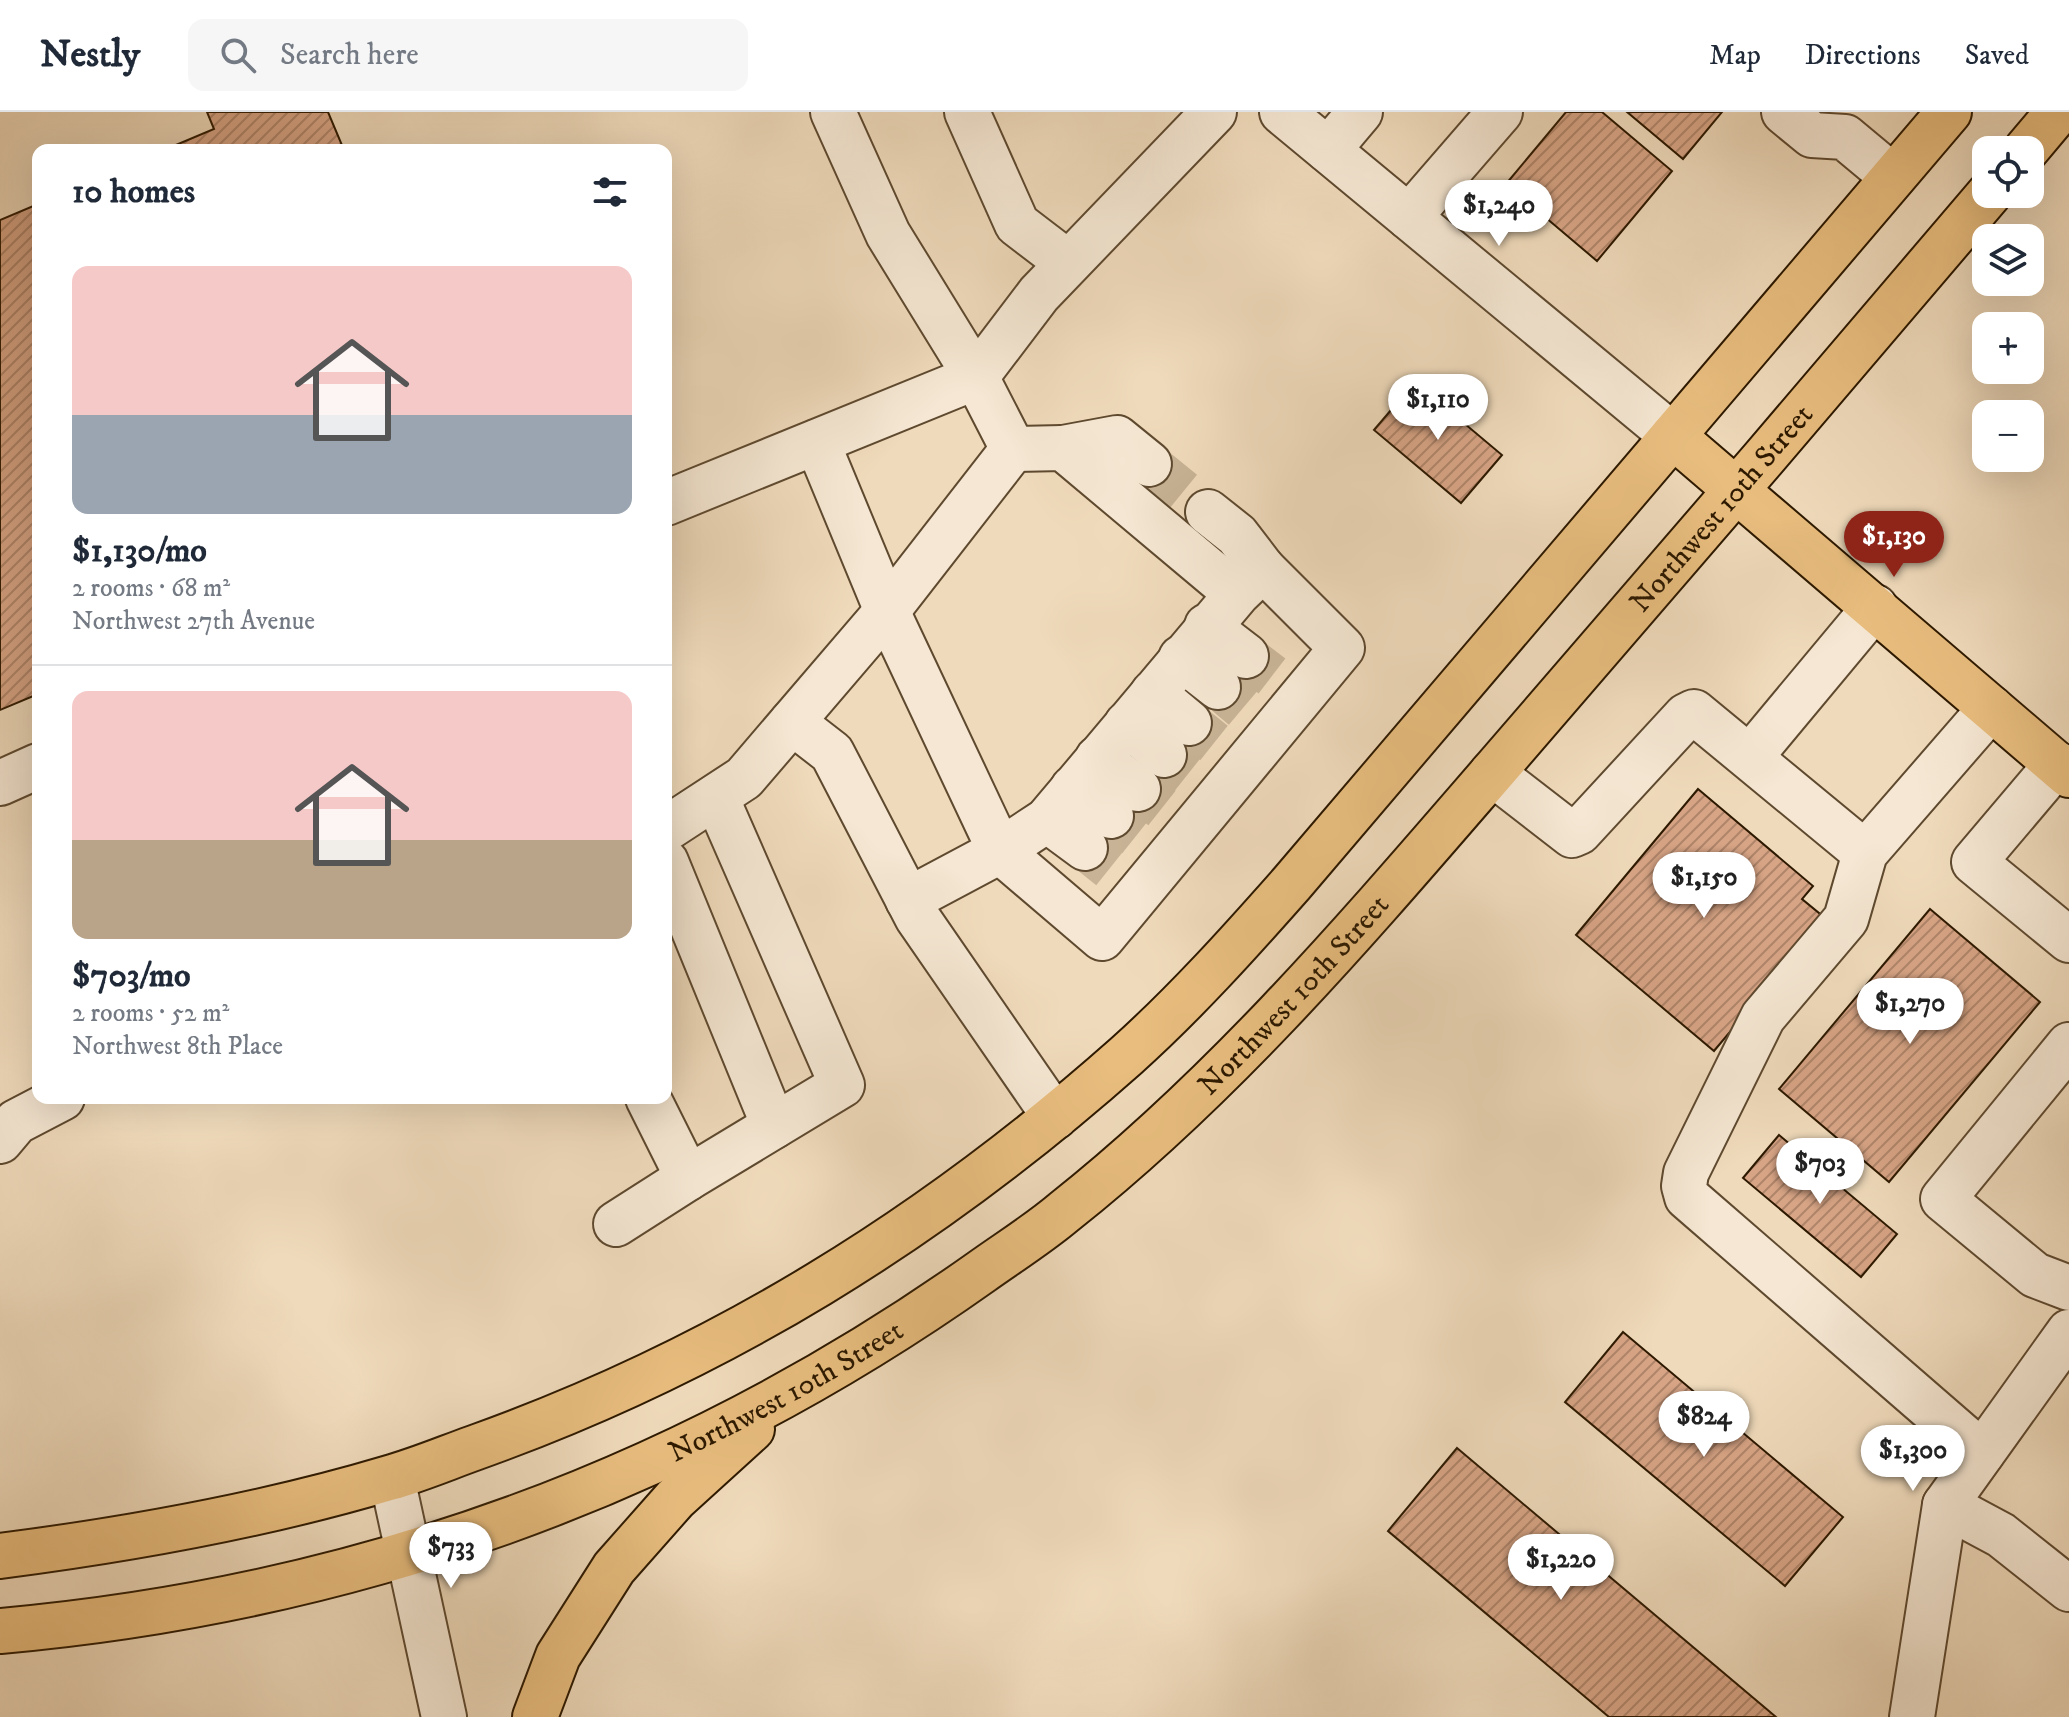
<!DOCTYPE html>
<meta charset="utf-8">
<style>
body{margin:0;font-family:"IM FELL DW Pica",serif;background:#f6f6f7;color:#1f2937;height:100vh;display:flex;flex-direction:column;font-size:30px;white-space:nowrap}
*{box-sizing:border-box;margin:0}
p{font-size:26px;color:#747a83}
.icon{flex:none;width:44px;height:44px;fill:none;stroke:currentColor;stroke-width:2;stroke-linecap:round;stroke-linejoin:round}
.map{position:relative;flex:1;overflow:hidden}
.side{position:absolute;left:32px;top:32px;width:640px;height:960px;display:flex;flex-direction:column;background:#fff;border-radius:16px;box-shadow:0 8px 32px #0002}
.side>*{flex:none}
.tools{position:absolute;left:1972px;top:24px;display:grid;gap:16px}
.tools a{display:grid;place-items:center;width:72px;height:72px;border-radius:16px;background:#fff;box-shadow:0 8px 32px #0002;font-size:40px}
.price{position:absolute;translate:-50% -68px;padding:0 18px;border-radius:28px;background:#fff;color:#222;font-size:26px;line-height:52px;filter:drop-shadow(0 2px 4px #0008)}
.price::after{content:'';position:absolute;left:50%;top:48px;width:24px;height:18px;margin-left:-12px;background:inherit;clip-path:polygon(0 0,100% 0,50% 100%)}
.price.selected{background:#8f2418;color:#fff}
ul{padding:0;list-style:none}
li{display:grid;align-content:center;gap:16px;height:424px;padding:0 40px}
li+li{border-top:2px solid #e0e1e3}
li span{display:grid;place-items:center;height:248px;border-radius:16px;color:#555}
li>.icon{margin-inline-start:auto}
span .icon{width:144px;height:144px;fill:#fffc;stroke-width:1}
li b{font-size:34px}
h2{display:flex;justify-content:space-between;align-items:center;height:96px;padding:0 40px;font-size:34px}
header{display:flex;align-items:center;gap:48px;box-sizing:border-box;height:112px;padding:0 40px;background:#fff;border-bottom:2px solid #e0e1e3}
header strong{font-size:38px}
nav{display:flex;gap:44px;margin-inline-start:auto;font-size:28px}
.search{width:560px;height:72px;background:#f6f6f7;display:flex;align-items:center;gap:20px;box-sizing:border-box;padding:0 28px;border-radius:16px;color:#747a83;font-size:30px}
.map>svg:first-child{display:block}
.building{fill:url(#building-hatch);stroke:#2d1900;stroke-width:2}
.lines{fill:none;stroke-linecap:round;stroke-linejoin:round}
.minor-tunnel{stroke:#c8b396;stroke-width:44;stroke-dasharray:44 22;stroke-linecap:butt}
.minor-casing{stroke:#5e492f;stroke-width:48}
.major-casing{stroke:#2d1900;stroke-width:48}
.highway-casing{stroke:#2d1900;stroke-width:48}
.minor{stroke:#f5e7d3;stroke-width:44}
.major{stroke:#e8bd7e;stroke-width:44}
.highway{stroke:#e8bd7e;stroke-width:44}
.labels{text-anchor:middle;stroke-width:6;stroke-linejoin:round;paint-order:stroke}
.street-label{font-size:30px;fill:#2d1900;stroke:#f5e7d3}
</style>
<header>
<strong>Nestly</strong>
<div class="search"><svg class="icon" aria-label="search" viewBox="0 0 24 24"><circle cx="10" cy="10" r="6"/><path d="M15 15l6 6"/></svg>Search here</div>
<nav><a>Map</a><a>Directions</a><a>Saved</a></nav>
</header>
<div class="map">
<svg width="2069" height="1605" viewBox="0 0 2069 1605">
<defs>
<pattern id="building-hatch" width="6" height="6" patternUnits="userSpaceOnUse" patternTransform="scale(2)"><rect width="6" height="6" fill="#d7a485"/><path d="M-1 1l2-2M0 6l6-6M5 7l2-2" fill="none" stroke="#af856a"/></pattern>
</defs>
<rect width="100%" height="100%" fill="#efdabb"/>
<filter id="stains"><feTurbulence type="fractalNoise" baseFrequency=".0025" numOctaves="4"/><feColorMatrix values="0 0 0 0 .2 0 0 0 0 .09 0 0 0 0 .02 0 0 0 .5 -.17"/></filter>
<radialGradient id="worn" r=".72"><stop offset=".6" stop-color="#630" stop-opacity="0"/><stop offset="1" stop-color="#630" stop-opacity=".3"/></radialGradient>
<g class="building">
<polygon points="207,0 328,0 344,38 164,38 214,17"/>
<polygon points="1566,0 1602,0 1672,59 1597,149 1506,72"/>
<polygon points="1627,0 1722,0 1683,47"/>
<polygon points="38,92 38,582 0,598 0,108"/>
<polygon points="1415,270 1502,343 1461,391 1374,318"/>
<polygon points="1698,677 1813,774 1802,787 1825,806 1714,939 1576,823"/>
<polygon points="1930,797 2040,890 1889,1070 1779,977"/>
<polygon points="1779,1023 1897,1122 1861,1165 1743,1066"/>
<polygon points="1623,1220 1843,1405 1785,1474 1565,1290"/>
<polygon points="1457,1336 1776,1605 1609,1605 1388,1419"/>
</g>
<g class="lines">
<g class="minor-tunnel">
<polyline points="1149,352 1208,400"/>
<polyline points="1246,544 1272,564"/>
<polyline points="1218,575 1243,596"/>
<polyline points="1189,611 1214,631"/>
<polyline points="1164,643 1188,662"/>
<polyline points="1138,677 1162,696"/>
<polyline points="1111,704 1136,724"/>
<polyline points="1085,736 1110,756"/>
</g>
<g class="minor-casing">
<g id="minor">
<polyline points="967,0 1017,112 1068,151"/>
<polyline points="1282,0 1673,324"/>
<polyline points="1784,0 1812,23 1845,25 1893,65"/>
<polyline points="1328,38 1360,0"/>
<polyline points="1409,105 1500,0"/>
<polyline points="817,330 887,499 1000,739 908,788"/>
<polyline points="1063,336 1117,326 1149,352"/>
<polyline points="1013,337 1063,336 1237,482 1263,457 1342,536 1102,826 1000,739 1047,708 1237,482"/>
<polyline points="666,391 976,265 888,122 833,0"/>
<polyline points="1208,400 1237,423 1263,457"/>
<polyline points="1207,514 1246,544"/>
<polyline points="1181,546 1218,575"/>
<polyline points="1153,581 1189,611"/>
<polyline points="792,610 832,641 917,805 1055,1005"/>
<polyline points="1127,612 1164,643"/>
<polyline points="1750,645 1875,495"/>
<polyline points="1098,646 1138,677"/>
<polyline points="2057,652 1974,750 2069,828"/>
<polyline points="1492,661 1572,723 1579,720 1686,604 1694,600 1865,741"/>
<polyline points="0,671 38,654"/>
<polyline points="1073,676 1111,704"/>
<polyline points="1047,708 1085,736"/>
<polyline points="666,717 744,666 887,499 1013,337 976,265 1039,182 1214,0"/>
<polyline points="666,750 774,1014"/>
<polyline points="2069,933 1943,1087 2035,1163 2069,1176"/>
<polyline points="648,986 688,1066 842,973 716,685"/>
<polyline points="0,1029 16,1010 62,986"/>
<polyline points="616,1112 688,1066"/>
<polyline points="1982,1341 1687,1085 1684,1074 1686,1061 1763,905 1846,807 1865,741 1991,596"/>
<polyline points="392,1366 444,1605"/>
<polyline points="1945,1393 2001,1423 2069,1477"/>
<polyline points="1912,1605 1945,1393 2069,1220"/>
</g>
</g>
<g class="major-casing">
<polyline id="major" points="1673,324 2069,663"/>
</g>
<g class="highway-casing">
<g id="highway">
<polyline points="2026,38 2058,0"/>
<path d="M0 1444C132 1427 262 1404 389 1366 418 1358 446 1346 474 1336 720 1248 931 1117 1126 944 1185 891 1239 831 1292 771L1949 0"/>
<path id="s1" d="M0 1519C361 1487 686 1369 981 1160 1009 1140 1038 1122 1064 1100 1228 970 1363 810 1499 653 1663 464 1827 273 1989 82"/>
<polyline points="535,1605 558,1544 614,1456 675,1387 752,1317"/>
</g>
</g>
<use href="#minor" class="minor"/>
<use href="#major" class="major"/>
<use href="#highway" class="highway"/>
</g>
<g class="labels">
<g class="street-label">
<text dy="10" stroke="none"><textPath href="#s1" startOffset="2124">Northwest 10th Street</textPath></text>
<text dy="10" stroke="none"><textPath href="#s1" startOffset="1476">Northwest 10th Street</textPath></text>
<text dy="10" stroke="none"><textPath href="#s1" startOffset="828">Northwest 10th Street</textPath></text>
</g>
</g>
<rect width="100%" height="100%" filter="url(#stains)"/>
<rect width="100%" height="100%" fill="url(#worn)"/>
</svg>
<div class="tools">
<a><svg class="icon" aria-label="locate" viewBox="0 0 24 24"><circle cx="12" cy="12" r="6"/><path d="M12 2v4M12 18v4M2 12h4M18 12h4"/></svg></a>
<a><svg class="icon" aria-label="layers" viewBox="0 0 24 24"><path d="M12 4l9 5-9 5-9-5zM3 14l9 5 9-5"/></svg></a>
<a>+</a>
<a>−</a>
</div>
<b class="price" style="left:1499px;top:136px">$1,240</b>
<b class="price" style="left:1438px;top:330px">$1,110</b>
<b class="price selected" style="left:1894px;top:467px">$1,130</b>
<b class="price" style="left:1704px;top:808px">$1,150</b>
<b class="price" style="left:1910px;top:934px">$1,270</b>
<b class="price" style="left:1820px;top:1094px">$703</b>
<b class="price" style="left:1704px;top:1347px">$824</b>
<b class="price" style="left:1913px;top:1381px">$1,300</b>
<b class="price" style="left:451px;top:1478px">$733</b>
<b class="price" style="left:1561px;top:1490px">$1,220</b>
<section class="side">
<h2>10 homes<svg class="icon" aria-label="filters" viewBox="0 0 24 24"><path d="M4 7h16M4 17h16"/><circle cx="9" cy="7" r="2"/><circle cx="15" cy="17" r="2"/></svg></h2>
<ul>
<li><span style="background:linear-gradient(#f6c9c9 60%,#9aa5b1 0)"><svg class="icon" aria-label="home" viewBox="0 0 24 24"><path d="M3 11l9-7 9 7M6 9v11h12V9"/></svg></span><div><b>$1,130/mo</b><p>2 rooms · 68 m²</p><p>Northwest 27th Avenue</p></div></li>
<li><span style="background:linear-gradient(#f6c9c9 60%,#b9a48a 0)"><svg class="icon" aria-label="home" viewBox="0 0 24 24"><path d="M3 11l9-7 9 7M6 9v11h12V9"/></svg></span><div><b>$703/mo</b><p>2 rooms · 52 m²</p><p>Northwest 8th Place</p></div></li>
</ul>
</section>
</div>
